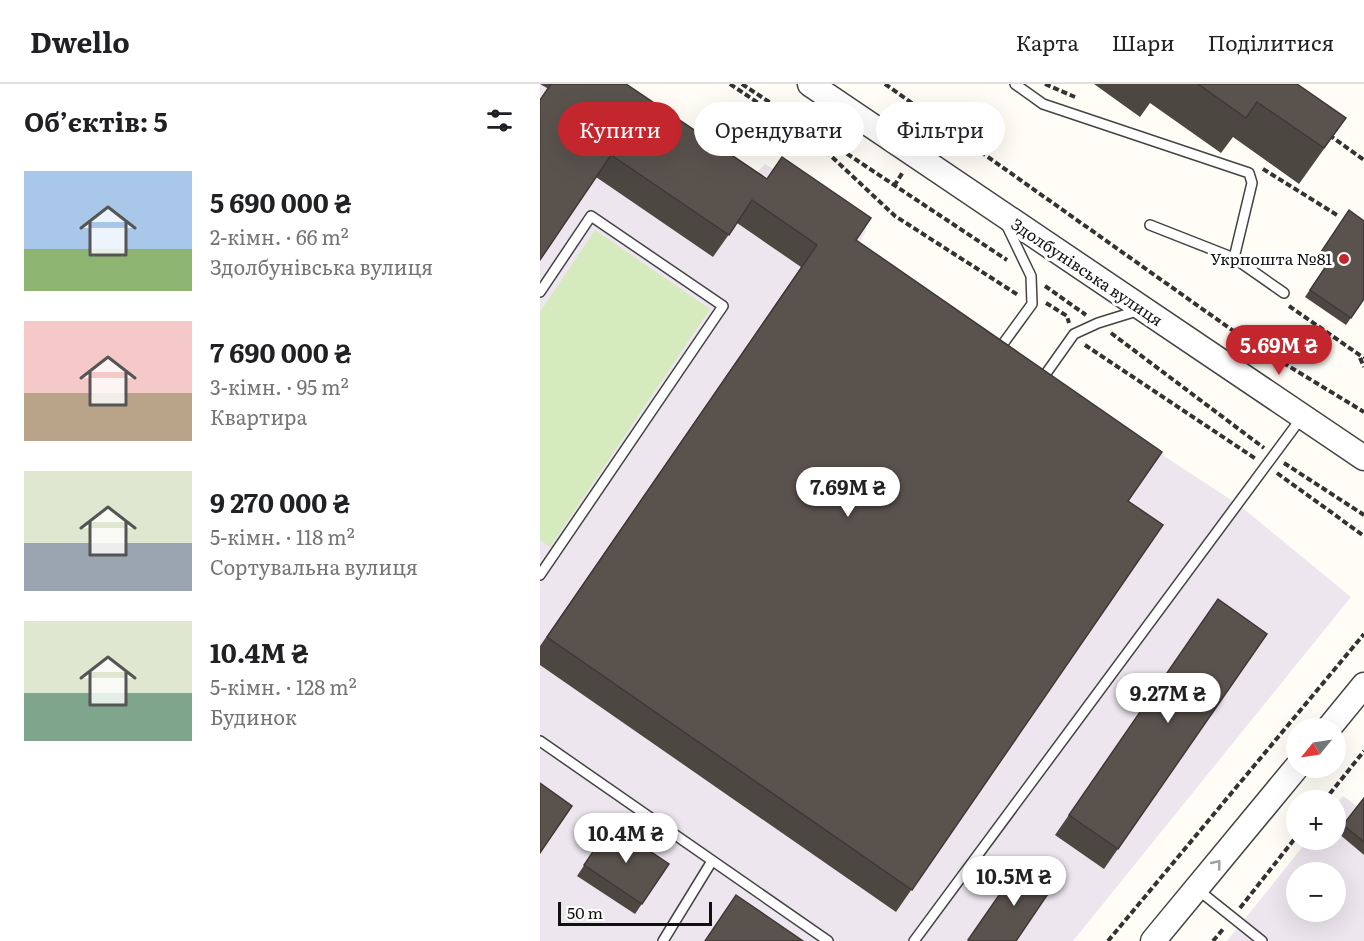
<!DOCTYPE html>
<html lang="uk">
<meta charset="utf-8">
<style>
body{margin:0;font-family:Literata,serif;background:#f6f6f6;color:#202124;height:100vh;display:flex;flex-direction:column;font-size:22px;white-space:nowrap}
*{box-sizing:border-box;margin:0}
p{font-size:20px;color:#757577}
.icon{flex:none;width:33px;height:33px;fill:none;stroke:currentColor;stroke-width:2;stroke-linecap:round;stroke-linejoin:round}
.map{position:relative;flex:1;overflow:hidden}
.drawer{display:flex;flex-direction:column;background:#fff;width:540px}
.drawer>*{flex:none}
.guide{position:absolute;left:18px;top:18px;width:570px;height:54px;display:flex;gap:12px}
.needle{width:39px;rotate:240deg}
.controls{position:absolute;left:746px;top:634px;display:grid;gap:12px}
.controls a{display:grid;place-items:center;width:60px;height:60px;border-radius:50%;background:#fff;box-shadow:0 6px 24px #0002;font-size:30px}
.scale{position:absolute;left:18px;bottom:15px;width:154px;box-sizing:border-box;padding-left:6px;border:3px solid #111;border-top:0;font-size:16px;line-height:21px;white-space:nowrap;color:#111;-webkit-text-stroke:4px #fff;paint-order:stroke}
.price{position:absolute;translate:-50% -51px;padding:0 14px;border-radius:21px;background:#fff;color:#222;font-size:20px;line-height:39px;filter:drop-shadow(0 2px 3px #0008)}
.price::after{content:'';position:absolute;left:50%;top:36px;width:18px;height:14px;margin-left:-9px;background:inherit;clip-path:polygon(0 0,100% 0,50% 100%)}
.price.selected{background:#c4262e;color:#fff}
ul{padding:0;list-style:none}
li{display:flex;align-items:center;gap:18px;height:150px;padding:0 24px}
li span{display:grid;place-items:center;flex:none;width:168px;height:120px;border-radius:0px;color:#555}
li>.icon{margin-inline-start:auto}
span .icon{width:72px;height:72px;fill:#fffc;stroke-width:1}
li b{font-size:26px}
h2{display:flex;justify-content:space-between;align-items:center;height:72px;padding:0 24px;font-size:26px}
.pill{padding:0 21px;border-radius:27px;background:#fff;box-shadow:0 6px 24px #0002;font-size:21px;line-height:54px}
.pill.selected{background:#c4262e;color:#fff}
header{display:flex;align-items:center;gap:36px;box-sizing:border-box;height:84px;padding:0 30px;background:#fff;border-bottom:2px solid #e0e0e0}
header strong{font-size:28px}
nav{display:flex;gap:33px;margin-inline-start:auto;font-size:21px}
main{display:flex;flex:1;min-height:0}
.map>svg:first-child{display:block}
.industrial{fill:#eee6ef;fill-rule:evenodd}
.green{fill:#d5ebbd}
.lines{fill:none;stroke-linecap:round;stroke-linejoin:round}
.service-casing{stroke:#444;stroke-width:12}
.tertiary-casing{stroke:#444;stroke-width:27}
.path{stroke:#333;stroke-width:4;stroke-dasharray:6 3;stroke-linecap:butt}
.service{stroke:#fff;stroke-width:9}
.tertiary{stroke:#fff;stroke-width:24}
.wall{fill:#4d4742}
.building{fill:#5a524d;stroke:#3f3936;stroke-width:1.5}
.oneway{stroke:#a0a0a0}
.poi-dot{fill:#c4262e;stroke:#fff;stroke-width:2}
.labels{text-anchor:middle;stroke-width:6;stroke-linejoin:round;paint-order:stroke}
.poi-label{font-size:16px;fill:#111;stroke:#fff;text-anchor:end}
.street-label{font-size:16px;fill:#111;stroke:#fff}
</style>
<header>
<strong>Dwello</strong>
<nav><a>Карта</a><a>Шари</a><a>Поділитися</a></nav>
</header>
<main>
<section class="drawer">
<h2>Об’єктів: 5<svg class="icon" aria-label="filters" viewBox="0 0 24 24"><path d="M4 7h16M4 17h16"/><circle cx="9" cy="7" r="2"/><circle cx="15" cy="17" r="2"/></svg></h2>
<ul>
<li><span style="background:linear-gradient(#a9c7e8 65%,#8fb573 0)"><svg class="icon" aria-label="home" viewBox="0 0 24 24"><path d="M3 11l9-7 9 7M6 9v11h12V9"/></svg></span><div><b>5 690 000 ₴</b><p>2-кімн. · 66 m²</p><p>Здолбунівська вулиця</p></div></li>
<li><span style="background:linear-gradient(#f6c9c9 60%,#b9a48a 0)"><svg class="icon" aria-label="home" viewBox="0 0 24 24"><path d="M3 11l9-7 9 7M6 9v11h12V9"/></svg></span><div><b>7 690 000 ₴</b><p>3-кімн. · 95 m²</p><p>Квартира</p></div></li>
<li><span style="background:linear-gradient(#dfe7d0 60%,#9aa5b1 0)"><svg class="icon" aria-label="home" viewBox="0 0 24 24"><path d="M3 11l9-7 9 7M6 9v11h12V9"/></svg></span><div><b>9 270 000 ₴</b><p>5-кімн. · 118 m²</p><p>Сортувальна вулиця</p></div></li>
<li><span style="background:linear-gradient(#dfe7d0 60%,#7fa58c 0)"><svg class="icon" aria-label="home" viewBox="0 0 24 24"><path d="M3 11l9-7 9 7M6 9v11h12V9"/></svg></span><div><b>10.4M ₴</b><p>5-кімн. · 128 m²</p><p>Будинок</p></div></li>
</ul>
</section>
<div class="map">
<svg width="824" height="857" viewBox="0 0 824 857">
<rect width="100%" height="100%" fill="#fffdf5"/>
<g class="industrial">
<polygon points="0,0 66,0 207,100 225,80 327,144 315,170 699,421 811,513 533,857 0,857"/>
<path d="M803 712 824 727V857H687L768 756H795V722ZM756 789H795V828H756Z"/>
</g>
<polygon class="green" points="55,146 170,225 10,463 0,456 0,228"/>
<g class="lines">
<g class="service-casing">
<g id="service">
<polyline points="475,0 503,20 709,89 712,99 694,174 744,209"/>
<polyline points="610,141 694,174"/>
<polyline points="0,208 51,132 183,222 0,491"/>
<polyline points="457,268 492,220 491,192 466,140"/>
<polyline points="500,298 534,250 558,239 600,226"/>
<polyline points="0,657 288,857"/>
<polyline points="657,805 722,857"/>
<polyline points="123,857 172,777"/>
<polyline points="374,857 762,333"/>
</g>
</g>
<g class="tertiary-casing">
<g id="tertiary">
<polyline points="270,0 824,374"/>
<polyline points="788,645 824,601"/>
<polyline points="613,857 756,684"/>
</g>
</g>
<g class="path">
<polyline points="190,0 275,57 355,132 478,211"/>
<polyline points="202,0 467,176"/>
<polyline points="345,0 709,258 824,328"/>
<polyline points="505,0 535,13"/>
<polyline points="789,51 824,76"/>
<polyline points="385,54 397,37"/>
<polyline points="723,85 797,131"/>
<polyline points="354,102 363,88"/>
<polyline points="505,202 546,231"/>
<polyline points="506,219 527,232 529,239"/>
<polyline points="749,222 824,274"/>
<polyline points="571,249 724,364"/>
<polyline points="545,261 716,375"/>
<polyline points="820,274 824,283"/>
<polyline points="744,379 824,431"/>
<polyline points="737,389 824,452"/>
<polyline points="784,717 824,667"/>
<polyline points="700,824 756,753"/>
<polyline points="568,857 824,550"/>
<polyline points="673,857 684,844"/>
</g>
<use href="#service" class="service"/>
<use href="#tertiary" class="tertiary"/>
</g>
<g class="wall">
<polygon points="0,0 86,0 316,156 588,417 623,441 356,828 0,581 0,562 261,183 197,139 173,173 56,93 7,4"/>
<polygon points="554,0 757,0 806,34 759,100 693,53 681,69 610,19 600,33"/>
<polygon points="809,126 824,215 806,241 765,213 784,184 774,178"/>
<polygon points="678,515 727,550 564,785 515,751"/>
<polygon points="824,714 824,771 798,749"/>
<polygon points="71,741 129,780 95,830 37,792"/>
</g>
<g class="building">
<polygon points="11,0 86,0 227,95 242,73 331,134 316,156 622,368 588,417 623,441 372,806 7,553 277,161 212,116 189,151 71,71 0,176 0,16"/>
<polygon points="658,0 757,0 806,34 784,64 717,18 706,34"/>
<polygon points="809,126 824,137 824,215 811,234 770,206 789,178 779,171"/>
<polygon points="678,515 727,550 578,765 529,731"/>
<polygon points="0,699 32,722 0,769"/>
<polygon points="824,714 824,758 803,741"/>
<polygon points="71,741 129,780 102,820 44,781"/>
<polygon points="482,778 514,801 476,857 429,857 428,856"/>
<polygon points="196,811 263,857 165,857"/>
</g>
<defs><path id="oneway-chevron" d="M-2-3.5L2.5 0L-2 3.5" fill="none" stroke-width="1.6" stroke-linecap="round" stroke-linejoin="round" transform="scale(1.5)"/></defs>
<use class="oneway" href="#oneway-chevron" transform="translate(677 780) rotate(-51)"/>
<circle class="poi-dot" cx="804" cy="175" r="6"/>
<g class="labels">
<g class="poi-label">
<text x="792" y="181">Укрпошта №81</text>
</g>
<g class="street-label">
<text transform="translate(547 188) rotate(34)" y="6">Здолбунівська вулиця</text>
</g>
</g>
</svg>
<div class="controls">
<a><svg class="needle" viewBox="-14 -14 28 28"><path d="M0-13l5 13h-10z" fill="#e53935"/><path d="M0 13l5-13h-10z" fill="#757577"/></svg></a>
<a>+</a>
<a>−</a>
</div>
<div class="scale">50 m</div>
<b class="price selected" style="left:739px;top:292px">5.69M ₴</b>
<b class="price" style="left:308px;top:434px">7.69M ₴</b>
<b class="price" style="left:628px;top:640px">9.27M ₴</b>
<b class="price" style="left:86px;top:780px">10.4M ₴</b>
<b class="price" style="left:474px;top:823px">10.5M ₴</b>
<div class="guide">
<a class="pill selected">Купити</a>
<a class="pill">Орендувати</a>
<a class="pill">Фільтри</a>
</div>
</div>
</main>
